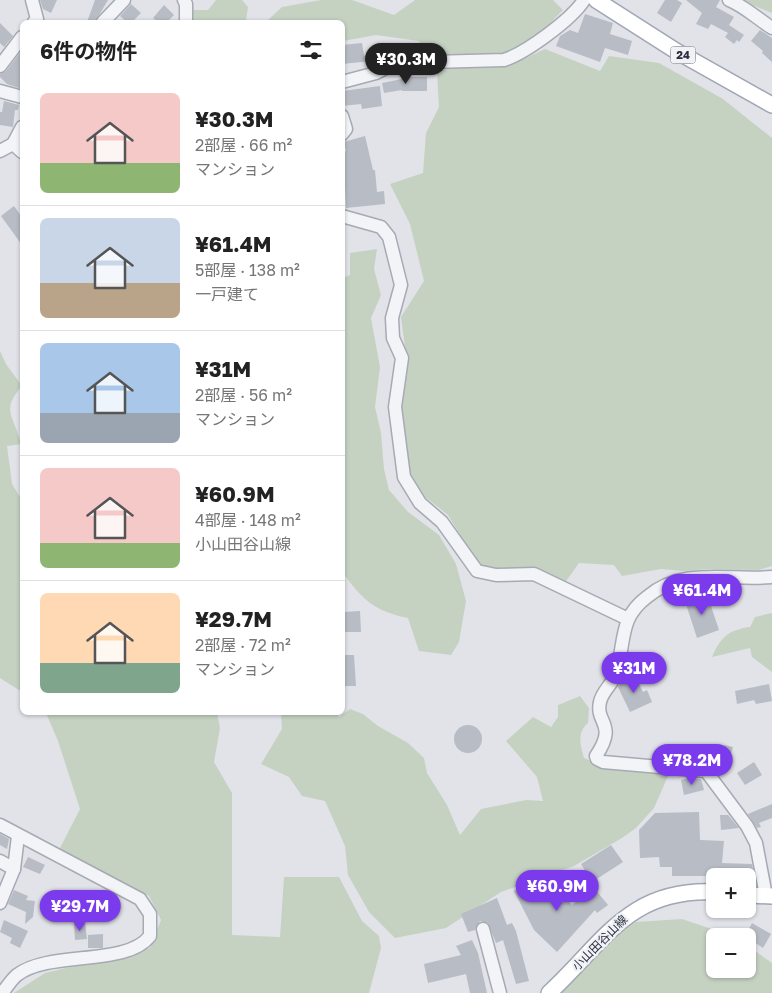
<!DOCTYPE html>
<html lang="ja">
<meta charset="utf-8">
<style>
body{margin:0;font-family:"Golos Text","Noto Sans JP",sans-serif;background:#f6f6f6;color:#222;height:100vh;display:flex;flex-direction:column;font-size:19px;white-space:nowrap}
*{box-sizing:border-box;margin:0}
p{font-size:16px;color:#767676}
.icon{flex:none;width:28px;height:28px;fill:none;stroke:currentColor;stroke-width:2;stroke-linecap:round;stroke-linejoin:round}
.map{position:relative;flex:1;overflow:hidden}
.sheet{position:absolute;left:20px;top:20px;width:325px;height:695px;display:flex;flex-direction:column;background:#fff;border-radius:8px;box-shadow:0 1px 4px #0004}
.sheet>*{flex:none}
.buttons{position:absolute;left:706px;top:868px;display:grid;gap:10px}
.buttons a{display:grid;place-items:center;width:50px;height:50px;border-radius:8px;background:#fff;box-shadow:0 1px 4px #0004;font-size:25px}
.price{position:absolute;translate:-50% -42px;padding:0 11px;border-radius:18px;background:#7c3aed;color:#fff;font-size:16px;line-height:32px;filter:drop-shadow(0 1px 2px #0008)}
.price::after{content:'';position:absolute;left:50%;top:30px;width:15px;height:11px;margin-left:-8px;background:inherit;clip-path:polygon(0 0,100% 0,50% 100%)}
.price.selected{background:#222;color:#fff}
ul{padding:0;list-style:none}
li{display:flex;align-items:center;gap:15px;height:125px;padding:0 20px}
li+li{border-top:1px solid #e0e0e0}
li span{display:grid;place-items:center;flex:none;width:140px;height:100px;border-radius:8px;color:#555}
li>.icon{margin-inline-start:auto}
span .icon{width:60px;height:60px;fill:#fffc;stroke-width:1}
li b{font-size:21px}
h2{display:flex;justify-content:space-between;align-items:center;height:60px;padding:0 20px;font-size:21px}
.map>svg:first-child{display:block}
.green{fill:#c5d2c2}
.building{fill:#b8bcc5}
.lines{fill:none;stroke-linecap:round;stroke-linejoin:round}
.minor-casing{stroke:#a6aab3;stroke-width:15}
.major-casing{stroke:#a0a6b4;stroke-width:18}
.minor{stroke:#f3f4f7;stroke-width:12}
.major{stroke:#fff;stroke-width:15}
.labels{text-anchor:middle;stroke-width:4.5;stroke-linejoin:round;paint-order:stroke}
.shield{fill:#f0f2f6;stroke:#656a77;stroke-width:1}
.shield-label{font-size:11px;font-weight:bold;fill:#2a3040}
.street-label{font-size:12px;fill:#2a3040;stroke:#f0f2f6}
</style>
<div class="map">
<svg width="772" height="993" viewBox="0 0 772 993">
<rect width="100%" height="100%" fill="#e1e3e9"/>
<g class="green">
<polygon points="216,0 242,0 248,7 246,20 254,22 191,22 193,10 208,10"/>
<path d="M321 0H352L394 15 415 0H553L563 10C548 25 532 45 511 51 487 59 447 54 422 53L419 41 376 35 343 41 342 22H266L282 7Z"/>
<polygon points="740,0 772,0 772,13"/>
<polygon points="545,49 600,71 609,56 659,63 723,99 772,138 772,566 759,570 709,569 683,571 661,569 622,576 614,565 579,563 564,584 479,566 448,515 414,488 401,435 401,388 407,363 401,317 424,281 410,224 390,184 423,173 426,133 439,107 437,71 482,64 511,65"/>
<path d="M377 249 374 269 381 295 371 318 380 367 375 407 381 433 384 469 389 490 408 512 439 535 456 564 466 601 459 642 451 655 419 651 408 618C374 611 363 600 343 573V278L350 275V253Z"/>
<path d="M0 351 6 364 22 386C0 411 14 415 21 444L7 446 12 484 22 500V692L0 678Z"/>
<path d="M772 613V672L752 657 750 648 712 657C721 637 728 630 750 627L755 617Z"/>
<path d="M580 696 589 708 588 723C577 732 580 745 584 758L594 762 668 776 654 808 636 828 622 838 574 866 501 892 446 928 395 938 369 912 348 875 345 846 325 801 302 796 289 777 261 764 282 729 281 713H337L339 717 350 709 363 714 378 726 408 743 424 758 427 773 447 805 460 835 481 809 526 800 543 801 537 777 506 741 533 717 551 727 558 717V705Z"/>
<polygon points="46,713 217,713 220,728 214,762 232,793 232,935 280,937 284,877 339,877 362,921 379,936 381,948 369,993 14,993 45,973 150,948 161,920 149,896 59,850 80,809 58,741"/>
<polygon points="682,919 732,936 715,936 715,969 748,969 748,946 772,963 772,993 559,993 613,936 636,922"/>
</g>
<g class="building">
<polygon points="40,0 57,0 51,13 43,9"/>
<polygon points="95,0 108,0 95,22 87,22"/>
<polygon points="665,0 677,0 682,3 671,22 657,13"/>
<polygon points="686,0 720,0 716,7 734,17 729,25 744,35 739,42 737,40 734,44 725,37 728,33 711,24 708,29 696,24 702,13"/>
<polygon points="131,4 141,13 132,22 127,22 120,16"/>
<polygon points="164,5 174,15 167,22 158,22 153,18"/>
<polygon points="585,14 613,23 610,34 632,41 628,55 605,48 600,62 556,46 560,36 570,30 578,33"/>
<polygon points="0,23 13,36 4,47 0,43"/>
<polygon points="760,30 772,38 772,62 762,53 763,51 751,41"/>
<polygon points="362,43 364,56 381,48 386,58 373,64 371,61 342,64 342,45"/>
<polygon points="22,50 22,89 7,84 0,77 0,74 6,71"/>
<polygon points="402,77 427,77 427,91 402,91 402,90 384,93 382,83 402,79"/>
<polygon points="380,86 382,106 362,109 361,104 342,106 342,91"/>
<polygon points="4,101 19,105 18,110 15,110 13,127 0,125 0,112 2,112"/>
<polygon points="365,136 373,170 375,170 377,192 384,191 385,204 346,208 345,187 342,187 342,152 346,151 344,142"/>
<polygon points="14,206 22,217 22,245 1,216"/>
<polygon points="707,594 719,630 697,638 685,601"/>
<polygon points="360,611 361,632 342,632 342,612"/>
<polygon points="343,655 354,655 356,686 344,686"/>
<polygon points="635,676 643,692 647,690 652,702 630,712 618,687 620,683"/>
<polygon points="769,684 772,701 756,704 754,700 737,704 735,691"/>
<circle cx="468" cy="739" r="14"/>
<polygon points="724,745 733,747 726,770 717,768"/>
<polygon points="754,762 762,775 745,785 737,773"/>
<polygon points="690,778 701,779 704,790 684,795 681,780"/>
<polygon points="772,804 772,818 759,823 761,827 757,828 748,814"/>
<polygon points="699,812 700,840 724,841 722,863 752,864 755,881 748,881 748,876 672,876 672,867 660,867 659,857 640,858 639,830 655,813"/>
<polygon points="720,815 728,815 739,828 721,830"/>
<polygon points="0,834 9,839 7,849 0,845"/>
<polygon points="611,845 623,862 592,882 581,864"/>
<polygon points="28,857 45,865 40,874 23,867"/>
<polygon points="547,879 572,905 594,888 608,905 597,913 595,910 557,952 534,930 514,891"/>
<polygon points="14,890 28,896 26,900 35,901 33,917 25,924 26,912 8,904"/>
<polygon points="497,898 507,925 512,923 516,931 529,981 516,984 503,940 496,943 488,923 480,921 475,930 468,932 461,914"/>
<polygon points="4,920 28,931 20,948 10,943 12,938 0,932"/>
<polygon points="85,923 87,939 75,940 74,924"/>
<polygon points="752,923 771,934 763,948 745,936"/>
<polygon points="103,934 103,948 88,948 88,935"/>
<polygon points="472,940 478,953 487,993 470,993 466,974 428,983 424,964 461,955 456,946"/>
</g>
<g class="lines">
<g class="minor-casing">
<g id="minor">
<polyline points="32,0 37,19 34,22"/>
<polyline points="184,0 186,4 186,22"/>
<path d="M729 0C744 6 758 19 772 28"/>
<polyline points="103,22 124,0"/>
<polyline points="0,66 22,37"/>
<path d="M342 82 376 73 395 63 504 60C526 53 572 19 584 0"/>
<polyline points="0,91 22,97"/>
<polyline points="342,116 346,129 342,134"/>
<polyline points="22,127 13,144 22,152"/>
<polyline points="0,151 13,144"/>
<polyline points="342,216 381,227 389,237 401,285 392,318 393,338 402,358 395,407 404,477 420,503 442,522 477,571 496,575 534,574 628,619"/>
<path d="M0 825 140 899 150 914V936C126 967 50 950 17 975 11 980 7 987 2 993"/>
<polyline points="0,861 14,869"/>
<path d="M766 896 756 843 747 826 706 771 603 762 597 759 596 756C618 723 595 724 600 702 602 691 613 684 616 673 622 656 621 637 628 620 632 611 639 603 647 597 684 566 728 581 772 577"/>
<polyline points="0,903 14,869 18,836"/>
<polyline points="483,929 500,993"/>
</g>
</g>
<g class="major-casing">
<g id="major">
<polyline points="596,0 676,51 772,105"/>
<polyline points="748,895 772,896"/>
<path d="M549 993C604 942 629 888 715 892"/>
</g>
</g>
<use href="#minor" class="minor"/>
<use href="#major" class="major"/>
</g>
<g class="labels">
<rect class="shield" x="670.5" y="46.5" width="25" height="17" rx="4"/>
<g class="shield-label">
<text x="683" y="59">24</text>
</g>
<g class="street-label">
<text transform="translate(600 943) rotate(-45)" y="4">小山田谷山線</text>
</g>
</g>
</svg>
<div class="buttons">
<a>+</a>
<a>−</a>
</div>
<b class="price selected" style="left:406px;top:85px">¥30.3M</b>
<b class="price" style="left:702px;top:616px">¥61.4M</b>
<b class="price" style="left:634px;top:694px">¥31M</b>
<b class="price" style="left:692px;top:786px">¥78.2M</b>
<b class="price" style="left:557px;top:912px">¥60.9M</b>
<b class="price" style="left:80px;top:932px">¥29.7M</b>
<section class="sheet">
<h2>6件の物件<svg class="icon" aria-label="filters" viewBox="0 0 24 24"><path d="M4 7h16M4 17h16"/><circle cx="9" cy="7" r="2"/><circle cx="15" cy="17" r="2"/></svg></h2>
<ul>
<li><span style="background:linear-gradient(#f6c9c9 70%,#8fb573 0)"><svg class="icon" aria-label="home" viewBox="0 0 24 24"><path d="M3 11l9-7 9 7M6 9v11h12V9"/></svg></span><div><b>¥30.3M</b><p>2部屋 · 66 m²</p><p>マンション</p></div></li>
<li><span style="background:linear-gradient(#c9d6e8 65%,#b9a48a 0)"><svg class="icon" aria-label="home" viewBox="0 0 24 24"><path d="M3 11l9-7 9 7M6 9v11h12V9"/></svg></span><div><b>¥61.4M</b><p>5部屋 · 138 m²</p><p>一戸建て</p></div></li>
<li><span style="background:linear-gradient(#a9c7e8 70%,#9aa5b1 0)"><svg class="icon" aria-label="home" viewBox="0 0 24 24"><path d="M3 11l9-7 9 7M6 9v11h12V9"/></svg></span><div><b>¥31M</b><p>2部屋 · 56 m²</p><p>マンション</p></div></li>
<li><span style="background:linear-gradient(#f6c9c9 75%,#8fb573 0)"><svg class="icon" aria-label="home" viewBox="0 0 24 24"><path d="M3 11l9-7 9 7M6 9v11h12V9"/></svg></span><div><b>¥60.9M</b><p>4部屋 · 148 m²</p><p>小山田谷山線</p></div></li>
<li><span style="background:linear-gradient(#ffd9b3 70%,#7fa58c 0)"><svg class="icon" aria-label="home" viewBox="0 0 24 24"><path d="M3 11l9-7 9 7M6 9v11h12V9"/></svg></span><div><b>¥29.7M</b><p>2部屋 · 72 m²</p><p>マンション</p></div></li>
</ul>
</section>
</div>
